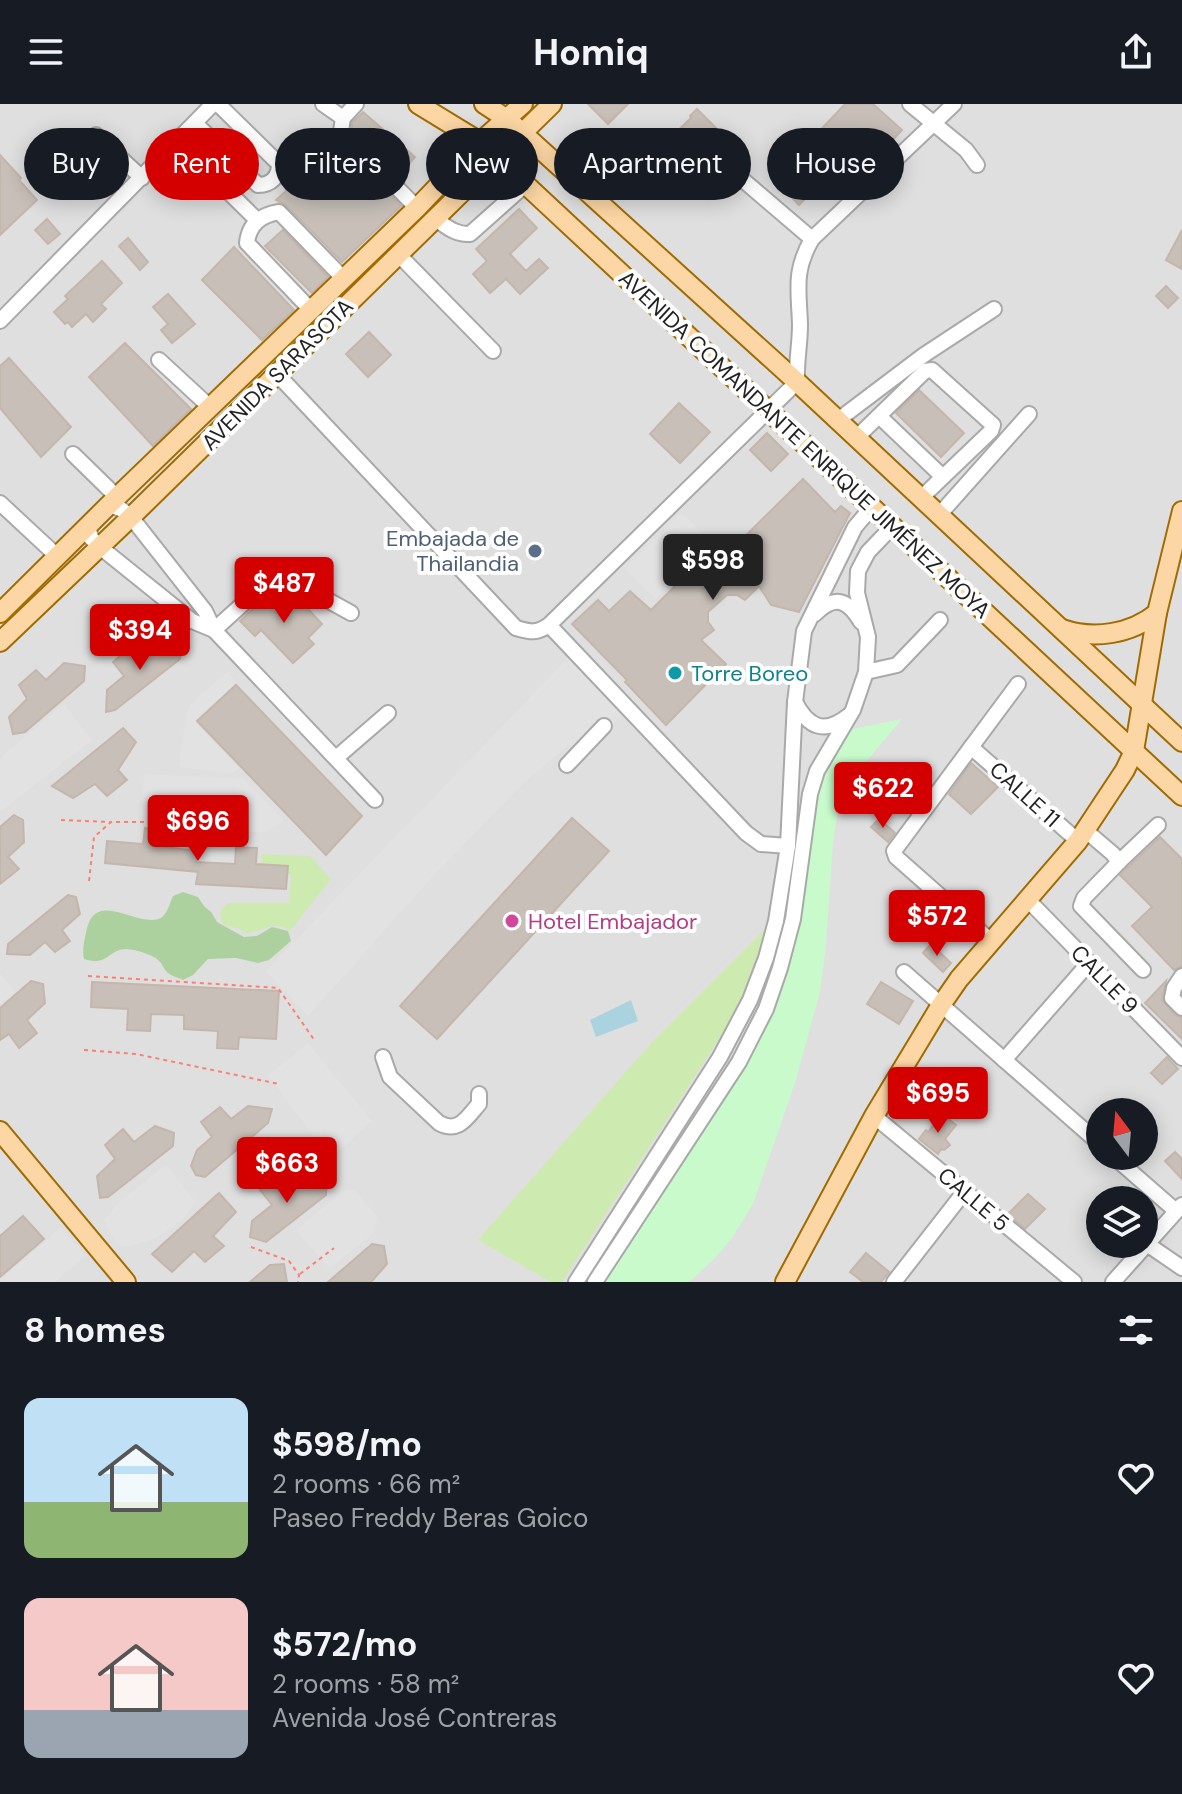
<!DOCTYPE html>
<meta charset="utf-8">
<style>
body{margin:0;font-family:"DM Sans",sans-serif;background:#242831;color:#f1f3f6;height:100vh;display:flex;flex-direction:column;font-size:30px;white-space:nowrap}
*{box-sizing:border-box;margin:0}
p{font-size:26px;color:#9ea1a6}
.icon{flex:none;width:44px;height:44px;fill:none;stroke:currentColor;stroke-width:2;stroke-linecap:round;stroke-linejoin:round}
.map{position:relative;height:1178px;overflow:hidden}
.panel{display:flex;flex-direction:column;background:#171b24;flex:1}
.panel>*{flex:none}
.guide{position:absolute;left:24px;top:24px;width:1134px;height:72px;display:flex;gap:16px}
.needle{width:52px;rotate:344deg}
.controls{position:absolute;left:1086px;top:994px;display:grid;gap:16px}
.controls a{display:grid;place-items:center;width:72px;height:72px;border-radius:50%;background:#171b24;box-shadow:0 4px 20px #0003;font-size:40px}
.price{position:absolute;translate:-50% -68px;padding:0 18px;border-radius:8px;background:#d40000;color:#fff;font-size:26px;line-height:52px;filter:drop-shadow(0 2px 4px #0008)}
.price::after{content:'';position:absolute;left:50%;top:48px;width:24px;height:18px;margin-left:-12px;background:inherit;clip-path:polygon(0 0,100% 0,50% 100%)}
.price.selected{background:#222;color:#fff}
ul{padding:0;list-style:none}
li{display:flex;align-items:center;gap:24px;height:200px;padding:0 24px}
li span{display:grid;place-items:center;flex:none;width:224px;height:160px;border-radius:16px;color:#555}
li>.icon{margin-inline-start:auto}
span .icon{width:96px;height:96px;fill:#fffc;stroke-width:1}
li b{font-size:34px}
h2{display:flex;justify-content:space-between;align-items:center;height:96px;padding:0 24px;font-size:34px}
.chip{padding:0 28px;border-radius:36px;background:#171b24;box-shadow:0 4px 20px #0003;font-size:28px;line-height:72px}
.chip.selected{background:#d40000;color:#fff}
header{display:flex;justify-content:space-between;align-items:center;height:104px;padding:0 24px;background:#171b24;font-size:36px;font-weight:800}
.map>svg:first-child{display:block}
.residential{fill:#e0dfdf;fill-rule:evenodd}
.grass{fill:#cdebb0}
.forest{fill:#add19e}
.park{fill:#c8facc}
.parking{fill:#e2e2e2}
.water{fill:#aad3df}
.building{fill:#c7bfb8;stroke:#c4b6ab;stroke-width:2}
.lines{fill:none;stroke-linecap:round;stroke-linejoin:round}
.minor-casing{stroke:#a9a9a9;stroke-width:18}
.major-casing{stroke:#a06b00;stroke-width:22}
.path{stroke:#fa8072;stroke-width:2;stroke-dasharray:4 4;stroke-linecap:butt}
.minor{stroke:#fff;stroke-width:14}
.major{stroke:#fcd6a4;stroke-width:18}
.service-dot{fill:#5c6f8a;stroke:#fff;stroke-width:3}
.culture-dot{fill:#0f9aa8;stroke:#fff;stroke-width:3}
.hotel-dot{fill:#d1479c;stroke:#fff;stroke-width:3}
.labels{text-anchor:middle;stroke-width:8;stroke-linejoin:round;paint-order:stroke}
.street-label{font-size:22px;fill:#222;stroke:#fff}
.service-label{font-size:22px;fill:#4e5e75;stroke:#fff;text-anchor:end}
.culture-label{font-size:22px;fill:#0d838f;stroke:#fff;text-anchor:start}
.hotel-label{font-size:22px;fill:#b23c85;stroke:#fff;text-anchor:start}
</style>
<header><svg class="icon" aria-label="menu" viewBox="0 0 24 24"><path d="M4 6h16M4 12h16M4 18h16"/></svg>Homiq<svg class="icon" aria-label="share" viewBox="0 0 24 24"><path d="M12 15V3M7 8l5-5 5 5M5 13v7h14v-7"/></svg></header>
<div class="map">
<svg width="1182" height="1178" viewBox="0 0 1182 1178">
<rect width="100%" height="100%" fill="#f2efe9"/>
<path class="residential" d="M0 0H1182V1178H0ZM1100 1008H1144V1052H1100ZM1100 1096H1144V1140H1100Z"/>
<g class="grass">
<path d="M262 750 310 752 331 775 290 827C276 815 262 828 245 829L240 825 224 821C218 810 219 807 228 799H289L291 770 260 768Z"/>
<polygon points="769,821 737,907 562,1178 551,1178 478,1136 652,938"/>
</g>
<path class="forest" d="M183 788 198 793 204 802 212 809 217 818 244 833 257 832 272 823 288 827 291 837 269 856 258 859 236 854 208 855 193 871 183 876C177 873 170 872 166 867 163 864 162 859 158 856 152 850 136 846 127 845 108 845 108 863 84 855 82 846 84 838 86 829 94 782 137 825 161 814 167 810 170 799 173 792Z"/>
<polygon class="park" points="902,615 854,672 838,705 833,739 826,840 820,888 795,979 753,1100 732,1134 714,1155 689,1178 603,1178 748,955 797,819 816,697 824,667 852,625"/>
<g class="parking">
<polygon points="681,409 714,439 656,495 625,465"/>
<polygon points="568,554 627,605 586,650 568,641 525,678 432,773 308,912 266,867"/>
<polygon points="227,568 237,578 196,615 197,620 239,665 231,669 179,663 186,611 191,599"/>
<polygon points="64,600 92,636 0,708 0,654"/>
<polygon points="144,670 243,675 284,717 266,728 244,728 242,721 140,712"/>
<polygon points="0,869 15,888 0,901"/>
<polygon points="308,939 372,1017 331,1055 268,972"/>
<polygon points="166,1061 196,1098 181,1117 152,1136 129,1142 119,1142 104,1117 119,1098"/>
<polygon points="355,1086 378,1113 372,1131 329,1164 296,1126 343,1087"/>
<polygon points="61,1123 86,1152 55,1178 0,1178 0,1176"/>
</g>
<polygon class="water" points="631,896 638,917 596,933 590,916"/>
<g class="building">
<polygon points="588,0 628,0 608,20"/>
<polygon points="845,0 873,0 902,26 886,43 888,45 866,67 864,65 842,85 803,42 813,32 814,33"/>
<polygon points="697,5 725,33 717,41 716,39 695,60 669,35 691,14 690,12"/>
<polygon points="363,8 415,53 399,71 352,24 352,19"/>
<polygon points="335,35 401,102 342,158 286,101 276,96 309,66 306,63"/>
<polygon points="0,51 21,74 19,76 37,96 0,131"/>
<polygon points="793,73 810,90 799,101 782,83"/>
<polygon points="519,105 537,124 510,150 526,167 539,155 548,164 520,190 506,175 490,189 473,170 487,157 476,145"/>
<polygon points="47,115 60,130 48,140 35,126"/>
<polygon points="283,126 328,173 312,189 265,142"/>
<polygon points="1182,126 1182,165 1166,156"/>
<polygon points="128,134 148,158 140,166 119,142"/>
<polygon points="234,143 294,206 262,236 202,176"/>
<polygon points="102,157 122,179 101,200 106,205 93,218 86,210 72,223 68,218 65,220 54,208 68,195 65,192"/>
<polygon points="1166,182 1178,194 1168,204 1156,192"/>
<polygon points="168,190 195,220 172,239 161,226 168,220 153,203"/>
<polygon points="369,228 391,251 368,273 346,250"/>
<polygon points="125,239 191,305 153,342 89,273"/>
<polygon points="9,254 71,323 41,353 0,304 0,262"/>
<polygon points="919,286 964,329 941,353 896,309"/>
<polygon points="679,299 710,328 680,359 650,330"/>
<polygon points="767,329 788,350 771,367 750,346"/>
<polygon points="803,375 835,408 841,402 850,409 799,508 771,501 759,482 745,496 737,491 727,491 708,508 708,518 714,526 701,536 726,560 666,621 625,578 627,576 572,520 598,496 609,507 630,487 651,506 713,444 723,454"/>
<polygon points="296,492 322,520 308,534 314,540 293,559 261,526 255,532 240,517 260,498 263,501 272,495 276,500 283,493"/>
<polygon points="163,538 182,541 180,555 115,606 106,608 107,586 124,572 113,558 130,543 140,554"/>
<polygon points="64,559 85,562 84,577 25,628 13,630 9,613 27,595 19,581 36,566 46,576"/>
<polygon points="236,581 362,712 326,751 197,617"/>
<polygon points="123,624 136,638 118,666 127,676 107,692 95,680 73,694 52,682"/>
<polygon points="971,659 998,683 971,710 949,690"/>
<polygon points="14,711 23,716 24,738 8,753 19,765 0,780 0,723"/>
<polygon points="572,714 609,747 437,935 400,902"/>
<polygon points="879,715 895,729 888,738 871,723"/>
<polygon points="145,724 167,727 165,743 197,747 196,758 235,760 236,743 257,744 256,760 288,762 286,785 196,780 198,768 105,759 107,737 143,740"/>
<polygon points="1160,733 1182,755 1182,862 1174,866 1132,822 1152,803 1120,771"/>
<polygon points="68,791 76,793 80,810 62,826 70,837 55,848 45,838 30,851 7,850 8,840"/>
<polygon points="937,803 946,811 933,824 925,816"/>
<polygon points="931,840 951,859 943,868 923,849"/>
<polygon points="31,877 43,880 45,899 27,916 37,929 19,944 9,930 0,936 0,904"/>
<polygon points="1166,877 1162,896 1175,911 1182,914 1182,935 1145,899"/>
<polygon points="92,878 279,887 276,935 239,933 238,945 217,944 218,927 184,925 184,911 151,910 150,927 127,926 128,905 91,903"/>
<polygon points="881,878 913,897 899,920 867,900"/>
<polygon points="1167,953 1178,965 1162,980 1151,969"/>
<polygon points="248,1002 272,1005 268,1019 205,1073 196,1071 191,1062 197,1046 212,1033 201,1018 220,1003 231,1015"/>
<polygon points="942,1010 956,1021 945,1035 950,1041 944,1046 941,1045 938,1050 919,1035 926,1026 928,1028"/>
<polygon points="155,1022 174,1029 173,1042 108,1093 100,1094 97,1072 115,1055 105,1041 123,1025 134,1038"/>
<polygon points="1175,1048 1182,1055 1182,1075 1165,1057"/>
<polygon points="327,1071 326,1091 266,1138 250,1133 252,1117 272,1101 260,1086 276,1073 287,1086 305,1072"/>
<polygon points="219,1089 236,1108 213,1132 224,1142 205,1158 194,1147 172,1168 152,1150"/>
<polygon points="1028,1090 1045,1105 1025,1125 1008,1110"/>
<polygon points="23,1112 44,1135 0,1173 0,1132"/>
<polygon points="372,1140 384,1142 387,1160 371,1178 328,1178"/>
<polygon points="866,1149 889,1168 881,1178 863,1178 850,1168"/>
<polygon points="284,1160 287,1178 250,1178 270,1161"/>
</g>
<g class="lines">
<g class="minor-casing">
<g id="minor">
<polyline points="323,0 343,14"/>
<polyline points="356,0 343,14 341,27 417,104"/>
<polyline points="910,0 966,46 977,61"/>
<path d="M195 19 258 81C271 81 279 73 279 60L218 0"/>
<polyline points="96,31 142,74"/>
<polyline points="177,37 257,116"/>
<polyline points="736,70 812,135"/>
<path d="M434 114C446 122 455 131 470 130L525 81"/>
<polyline points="398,150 493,247"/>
<path d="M311 206 247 139C249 120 261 111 279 108L343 174"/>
<polyline points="0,217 213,0"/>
<polyline points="159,256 211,304"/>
<path d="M277 270 516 524C530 528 536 530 549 521L797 278C796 259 800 240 800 221 799 186 793 168 812 135L954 0"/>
<polyline points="879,312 943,373"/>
<polyline points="838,316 924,251 994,205"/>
<polyline points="856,334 925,267 932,266 993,321 991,327 921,394"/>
<polyline points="73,350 117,393"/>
<polyline points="0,399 57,452"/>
<polyline points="109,401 121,405 131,413 205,507 214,526 375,696"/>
<polyline points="939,411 1029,310"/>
<polyline points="88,422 91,434 100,443 192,517 214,526"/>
<path d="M815 510C835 490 848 496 861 518"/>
<polyline points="549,521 746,729 761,740 788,742"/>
<polyline points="214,526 255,489 277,483 302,482 351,509"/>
<polyline points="866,568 897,561 940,516"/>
<path d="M795 598C808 623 824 631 848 612"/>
<polyline points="971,643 1078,737"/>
<polyline points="336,654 388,609"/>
<polyline points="567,661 604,622"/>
<polyline points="1085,726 1113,750 1119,758 1084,794 1081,802 1143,866"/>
<polyline points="1119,758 1158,721"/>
<polyline points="1028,796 1182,954"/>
<polyline points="991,837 896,753 894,747 1018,580"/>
<polyline points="904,868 1100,1040"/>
<polyline points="1182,872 1174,884 1172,894 1182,904"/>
<path d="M383 953 390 973 439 1019C459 1030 467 1013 479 1000V990"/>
<polyline points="1004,956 1089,859"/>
<polyline points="874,1012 1074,1178"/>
<polyline points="1113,1052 1176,1107"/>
<polyline points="1147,1140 1182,1164"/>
<polyline points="576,1178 720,953 750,896 766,854 776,817 788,742 795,598 804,527 855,423 872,403"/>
<polyline points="595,1178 739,958 766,905 780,864 793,815 810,690 817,667 853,606 866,568 868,533 857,489 858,467 868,448 893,422"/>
<polyline points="894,1178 965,1087"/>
<polyline points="1113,1178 1182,1101"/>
</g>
</g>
<g class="major-casing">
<g id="major">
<polyline points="418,0 480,38 1182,692"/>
<polyline points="484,0 507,15 797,278 1182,638"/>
<polyline points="0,509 117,393 417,104 480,38 523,0"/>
<path d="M1062 525C1094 536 1131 530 1157 509"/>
<polyline points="0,538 131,413 552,0"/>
<polyline points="0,1027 126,1178"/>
<polyline points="785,1178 874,1012 941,901 959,875 1078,737 1125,666 1134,647 1157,509 1182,407"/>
</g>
</g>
<g class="path">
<polyline points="61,716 110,718"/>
<polyline points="89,777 94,733 111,718 144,718"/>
<polyline points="88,872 278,884 315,937"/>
<polyline points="84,946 136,950 279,980"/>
<polyline points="251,1143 289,1157 299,1171 298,1178"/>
<polyline points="300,1170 334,1144"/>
</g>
<use href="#minor" class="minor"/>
<use href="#major" class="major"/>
</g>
<circle class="service-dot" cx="535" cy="447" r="8"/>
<circle class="culture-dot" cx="675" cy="569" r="8"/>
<circle class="hotel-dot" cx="512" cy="817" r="8"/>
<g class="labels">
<g class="street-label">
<text transform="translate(277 270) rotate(-45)" y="8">AVENIDA SARASOTA</text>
<text transform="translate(805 340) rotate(43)" y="8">AVENIDA COMANDANTE ENRIQUE JIMÉNEZ MOYA</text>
<text transform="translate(1025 690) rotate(42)" y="8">CALLE 11</text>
<text transform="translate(1105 875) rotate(46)" y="8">CALLE 9</text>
<text transform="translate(974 1095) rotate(40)" y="8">CALLE 5</text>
</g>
<g class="service-label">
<text x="519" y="442">Embajada de<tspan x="519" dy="25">Thailandia</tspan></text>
</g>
<g class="culture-label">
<text x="691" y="577">Torre Boreo</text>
</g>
<g class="hotel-label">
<text x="528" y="825">Hotel Embajador</text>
</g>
</g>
</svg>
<div class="controls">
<a><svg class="needle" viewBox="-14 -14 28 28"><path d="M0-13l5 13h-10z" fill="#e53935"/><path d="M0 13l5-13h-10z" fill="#9ea1a6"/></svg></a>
<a><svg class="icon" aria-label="layers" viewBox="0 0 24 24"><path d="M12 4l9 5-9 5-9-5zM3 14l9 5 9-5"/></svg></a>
</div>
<b class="price selected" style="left:713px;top:498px">$598</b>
<b class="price" style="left:284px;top:521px">$487</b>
<b class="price" style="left:140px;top:568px">$394</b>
<b class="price" style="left:883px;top:726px">$622</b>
<b class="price" style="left:198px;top:759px">$696</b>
<b class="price" style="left:937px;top:854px">$572</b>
<b class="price" style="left:938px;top:1031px">$695</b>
<b class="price" style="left:287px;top:1101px">$663</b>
<div class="guide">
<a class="chip">Buy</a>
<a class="chip selected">Rent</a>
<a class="chip">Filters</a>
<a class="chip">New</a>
<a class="chip">Apartment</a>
<a class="chip">House</a>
</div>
</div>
<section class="panel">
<h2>8 homes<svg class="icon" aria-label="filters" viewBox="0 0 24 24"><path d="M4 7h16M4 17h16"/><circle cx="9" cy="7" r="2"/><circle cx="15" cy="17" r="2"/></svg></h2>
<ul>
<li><span style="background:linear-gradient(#bfe0f5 65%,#8fb573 0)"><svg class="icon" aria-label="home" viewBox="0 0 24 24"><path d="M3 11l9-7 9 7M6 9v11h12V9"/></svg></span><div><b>$598/mo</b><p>2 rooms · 66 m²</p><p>Paseo Freddy Beras Goico</p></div><svg class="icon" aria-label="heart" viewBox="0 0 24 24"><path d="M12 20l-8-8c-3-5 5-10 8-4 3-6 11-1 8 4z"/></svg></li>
<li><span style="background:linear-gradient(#f6c9c9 70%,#9aa5b1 0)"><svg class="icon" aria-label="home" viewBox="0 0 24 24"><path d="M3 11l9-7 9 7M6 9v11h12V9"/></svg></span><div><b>$572/mo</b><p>2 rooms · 58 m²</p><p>Avenida José Contreras</p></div><svg class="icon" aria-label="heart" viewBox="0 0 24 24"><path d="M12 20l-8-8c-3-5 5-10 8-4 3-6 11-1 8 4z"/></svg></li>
</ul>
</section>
